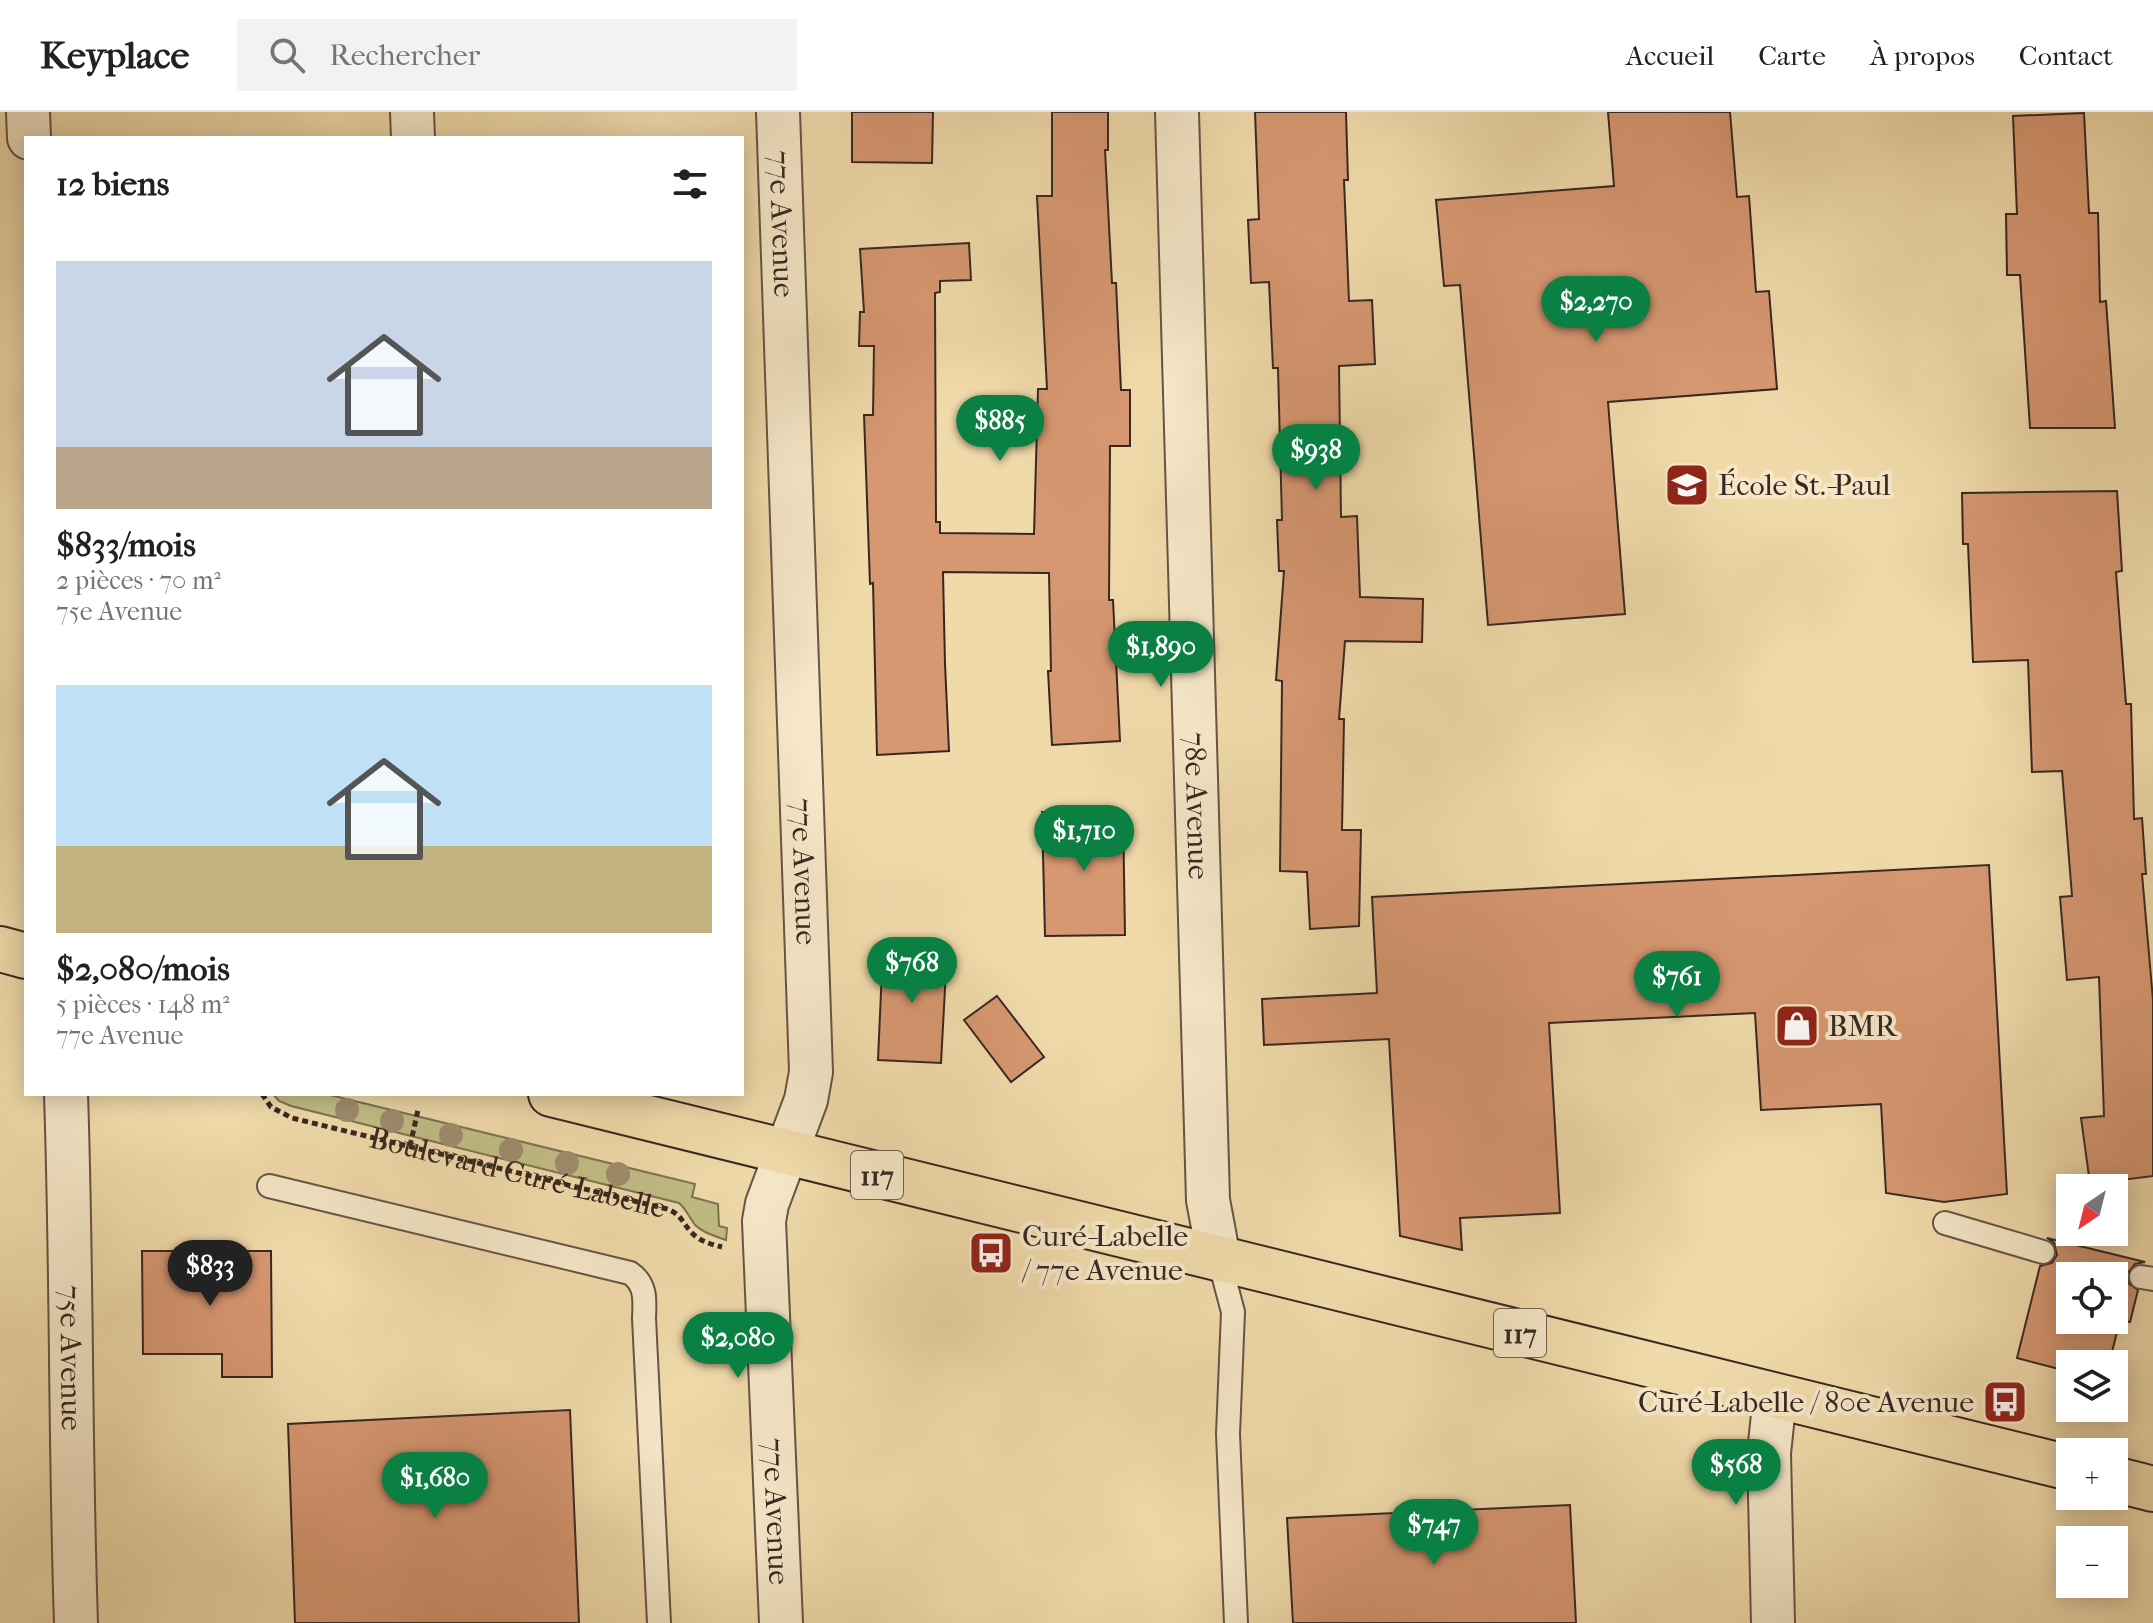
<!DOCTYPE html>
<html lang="fr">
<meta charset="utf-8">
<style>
body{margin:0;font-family:"IM FELL French Canon",serif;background:#f2f2f2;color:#202124;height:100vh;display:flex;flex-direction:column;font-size:30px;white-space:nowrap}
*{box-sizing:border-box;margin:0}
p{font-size:26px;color:#757577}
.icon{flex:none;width:44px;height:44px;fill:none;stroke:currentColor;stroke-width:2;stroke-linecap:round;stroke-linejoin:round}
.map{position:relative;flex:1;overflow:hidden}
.side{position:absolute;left:24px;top:24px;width:720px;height:960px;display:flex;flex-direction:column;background:#fff;border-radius:0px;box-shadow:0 4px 20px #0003}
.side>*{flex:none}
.needle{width:52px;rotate:215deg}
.tools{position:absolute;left:2056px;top:1062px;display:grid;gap:16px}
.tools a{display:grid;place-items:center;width:72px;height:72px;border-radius:0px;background:#fff;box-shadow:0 4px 20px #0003;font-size:40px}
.price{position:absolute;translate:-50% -68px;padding:0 18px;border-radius:28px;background:#0b8043;color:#fff;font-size:26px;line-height:52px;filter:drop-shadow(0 2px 4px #0008)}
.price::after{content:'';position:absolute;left:50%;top:48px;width:24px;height:18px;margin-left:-12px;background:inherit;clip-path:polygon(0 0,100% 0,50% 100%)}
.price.active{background:#222;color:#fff}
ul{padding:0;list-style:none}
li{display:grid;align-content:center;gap:16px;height:424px;padding:0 32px}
li span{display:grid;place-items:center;height:248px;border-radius:0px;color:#555}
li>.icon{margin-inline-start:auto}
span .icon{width:144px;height:144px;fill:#fffc;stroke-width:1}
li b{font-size:34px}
h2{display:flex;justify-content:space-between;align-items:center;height:96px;padding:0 32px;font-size:34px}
header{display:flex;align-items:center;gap:48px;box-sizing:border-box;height:112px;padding:0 40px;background:#fff;border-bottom:2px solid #e0e0e0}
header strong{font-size:38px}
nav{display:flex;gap:44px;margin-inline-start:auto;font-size:28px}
.search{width:560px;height:72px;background:#f2f2f2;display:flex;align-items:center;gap:20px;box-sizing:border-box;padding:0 28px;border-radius:0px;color:#757577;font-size:30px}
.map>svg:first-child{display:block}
.green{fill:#c1bd84;stroke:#7c7254;stroke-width:2}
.building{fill:#d69771;stroke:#382823;stroke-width:2;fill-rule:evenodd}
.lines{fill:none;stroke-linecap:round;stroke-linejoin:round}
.lane-casing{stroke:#665445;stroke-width:26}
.street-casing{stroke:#665445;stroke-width:46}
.primary-casing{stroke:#382823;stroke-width:48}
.path{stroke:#382823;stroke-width:5;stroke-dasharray:6 4;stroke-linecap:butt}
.lane{stroke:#f5e7c8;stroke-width:22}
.street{stroke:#f5e7c8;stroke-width:42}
.primary{stroke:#f0daaa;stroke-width:44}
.tree{fill:#9e8c6d}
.labels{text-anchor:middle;stroke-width:8;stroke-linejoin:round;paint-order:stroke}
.shield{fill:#f5e7c8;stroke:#716154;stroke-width:2}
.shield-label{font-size:28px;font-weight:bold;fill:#382823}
.street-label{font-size:30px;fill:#382823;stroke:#f5e7c8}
.poi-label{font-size:30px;fill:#382823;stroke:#f5e7c8;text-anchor:start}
</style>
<header>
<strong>Keyplace</strong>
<div class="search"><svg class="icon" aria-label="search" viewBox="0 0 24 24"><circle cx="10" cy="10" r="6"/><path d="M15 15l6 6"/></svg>Rechercher</div>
<nav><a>Accueil</a><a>Carte</a><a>À propos</a><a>Contact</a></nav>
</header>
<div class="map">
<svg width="2153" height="1511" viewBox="0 0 2153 1511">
<rect width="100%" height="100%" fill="#f0daaa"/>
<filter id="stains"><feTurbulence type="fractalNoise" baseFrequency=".0025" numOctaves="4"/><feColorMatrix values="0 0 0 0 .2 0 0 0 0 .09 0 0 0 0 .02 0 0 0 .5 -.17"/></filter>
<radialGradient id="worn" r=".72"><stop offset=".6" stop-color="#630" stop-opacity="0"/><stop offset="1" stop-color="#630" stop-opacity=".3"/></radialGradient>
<path class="green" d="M273 982H326L695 1072 692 1085 718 1092 719 1114 727 1116 726 1128C715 1124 703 1121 695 1113 689 1105 686 1097 679 1091L291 994 279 989Z"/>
<g class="building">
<polygon points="852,0 933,0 932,51 852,50"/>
<polygon points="1052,0 1108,0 1108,38 1105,38 1112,171 1116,171 1121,278 1130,278 1130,334 1110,334 1109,488 1113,488 1120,629 1052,633 1048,559 1051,559 1049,461 943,460 945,552 949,639 877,643 873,471 870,472 864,303 873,303 874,234 859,234 860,200 864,200 860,137 969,131 971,168 940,169 940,180 935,181 936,410 940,410 940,421 1034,422 1038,277 1047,277 1037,84 1052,84"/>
<polygon points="1255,0 1346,0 1348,68 1344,68 1349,189 1372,188 1375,252 1339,254 1341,405 1357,404 1360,485 1423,487 1422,530 1345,529 1339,607 1344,607 1342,718 1361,718 1359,814 1310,817 1307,760 1280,759 1282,569 1276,568 1284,459 1279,459 1277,408 1282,408 1278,256 1273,256 1269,170 1251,171 1248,108 1259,107"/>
<polygon points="1608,0 1730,0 1737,85 1749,84 1756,180 1769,179 1777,277 1608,290 1625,502 1488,513 1460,173 1444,174 1436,88 1614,74"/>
<polygon points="2084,1 2089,101 2098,101 2100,190 2106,189 2115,316 2030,316 2020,163 2007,163 2006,102 2017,102 2013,4"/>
<polygon points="2117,379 2122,459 2116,460 2126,592 2131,592 2134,707 2142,706 2146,762 2142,762 2153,888 2153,1064 2090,1072 2081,1006 2104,1004 2099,865 2067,868 2060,785 2072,784 2062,659 2032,660 2028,548 1973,550 1968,432 1963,432 1962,381"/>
<polygon points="1123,699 1125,823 1045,824 1042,700"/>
<polygon points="1989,753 2007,1082 1944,1090 1886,1081 1881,992 1761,998 1755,901 1549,911 1560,1101 1460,1106 1462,1138 1400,1124 1389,927 1264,933 1262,887 1377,881 1372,785"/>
<polygon points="883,835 947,839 941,951 878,948"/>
<polygon points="997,884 1044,945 1011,970 964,908"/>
<path d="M2047 1126 2145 1150 2135 1152 2127 1162 2128 1171 2138 1178 2130 1210 2120 1208 2109 1252H2070V1260L2017 1246 2040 1154 2052 1151 2057 1143 2054 1131ZM2070 1164H2114V1208H2070Z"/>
<polygon points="142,1139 271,1139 272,1265 222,1265 222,1242 143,1242"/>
<polygon points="570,1298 579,1511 295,1511 288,1312"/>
<polygon points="1570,1393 1576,1511 1293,1511 1287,1406"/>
</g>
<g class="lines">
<g class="lane-casing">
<g id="lane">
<path d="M269 1074 630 1161C646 1172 645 1187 644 1206L659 1511"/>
<polyline points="1945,1111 2043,1140"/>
<polyline points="1219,1147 1233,1200 1228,1322 1236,1511"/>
<polyline points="2141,1165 2153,1167"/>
</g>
</g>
<g class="street-casing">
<g id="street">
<polyline points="28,0 29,26"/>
<polyline points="412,0 413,26"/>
<path id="s2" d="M778 0 811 960 806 988 767 1092 764 1109 781 1511"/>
<path id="s3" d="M1177 0 1208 1088 1219 1147"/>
<path id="s4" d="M66 982C72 1158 70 1335 76 1511"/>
<polyline points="1773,1511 1769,1341 1775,1284"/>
</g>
</g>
<g class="primary-casing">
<g id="primary">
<polyline points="0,837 26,844"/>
<polyline points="551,982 2070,1356"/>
<polyline points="2114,1367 2153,1377"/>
</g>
</g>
<g class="path">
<path id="s1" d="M262 982 271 995 292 1006 667 1097C681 1102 682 1110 691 1120 699 1129 710 1132 722 1135"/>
<polyline points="410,1034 418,998"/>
</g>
<use href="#lane" class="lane"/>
<use href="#street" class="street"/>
<use href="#primary" class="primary"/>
</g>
<g class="tree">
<circle cx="347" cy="998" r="12"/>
<circle cx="392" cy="1009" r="12"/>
<circle cx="451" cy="1023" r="12"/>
<circle cx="511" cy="1038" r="12"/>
<circle cx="567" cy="1051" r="12"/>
<circle cx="618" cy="1062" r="12"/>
</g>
<defs>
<g id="school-square" transform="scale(2.3)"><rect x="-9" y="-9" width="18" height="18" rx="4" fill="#8f2418" stroke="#f5e7c8"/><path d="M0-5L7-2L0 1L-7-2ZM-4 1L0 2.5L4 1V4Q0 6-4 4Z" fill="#fff"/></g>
<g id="shop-square" transform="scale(2.3)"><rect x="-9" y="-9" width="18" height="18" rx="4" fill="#8f2418" stroke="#f5e7c8"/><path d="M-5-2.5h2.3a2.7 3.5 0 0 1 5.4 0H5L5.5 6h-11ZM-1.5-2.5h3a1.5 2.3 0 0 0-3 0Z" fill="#fff"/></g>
<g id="bus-square" transform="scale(2.3)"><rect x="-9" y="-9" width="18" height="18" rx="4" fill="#8f2418" stroke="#f5e7c8"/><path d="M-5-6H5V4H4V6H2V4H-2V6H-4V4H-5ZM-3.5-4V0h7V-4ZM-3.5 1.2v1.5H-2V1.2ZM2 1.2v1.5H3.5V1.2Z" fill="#fff"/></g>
</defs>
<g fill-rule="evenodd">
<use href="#school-square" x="1687" y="373"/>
<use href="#shop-square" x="1797" y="914"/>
<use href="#bus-square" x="991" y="1141"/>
<use href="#bus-square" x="2005" y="1290"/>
</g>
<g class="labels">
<g class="shield">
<rect x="851" y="1039" width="52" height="48" rx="6"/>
<rect x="1494" y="1197" width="52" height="48" rx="6"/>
</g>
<g class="shield-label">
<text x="877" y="1073">117</text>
<text x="1520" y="1231">117</text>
</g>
<g class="street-label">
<text dy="10" stroke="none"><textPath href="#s2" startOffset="112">77e Avenue</textPath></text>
<text dy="10" stroke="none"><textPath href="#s3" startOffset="694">78e Avenue</textPath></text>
<text dy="10" stroke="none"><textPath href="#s2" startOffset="760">77e Avenue</textPath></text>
<text dy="10" stroke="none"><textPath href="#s1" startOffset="272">Boulevard Curé-Labelle</textPath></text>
<text dy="10" stroke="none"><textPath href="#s4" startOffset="264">75e Avenue</textPath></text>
<text dy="10" stroke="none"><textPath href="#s2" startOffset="1408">77e Avenue</textPath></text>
</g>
<g class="poi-label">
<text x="1718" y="383">École St.-Paul</text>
<text x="1828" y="924">BMR</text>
<text x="1022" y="1134">Curé-Labelle<tspan x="1022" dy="34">/ 77e Avenue</tspan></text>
<text x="1974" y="1300" text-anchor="end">Curé-Labelle / 80e Avenue</text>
</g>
</g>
<rect width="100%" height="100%" filter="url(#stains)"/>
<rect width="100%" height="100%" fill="url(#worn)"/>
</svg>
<div class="tools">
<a><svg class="needle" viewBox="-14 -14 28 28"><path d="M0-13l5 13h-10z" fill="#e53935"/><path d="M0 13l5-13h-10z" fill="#757577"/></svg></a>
<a><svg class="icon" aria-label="locate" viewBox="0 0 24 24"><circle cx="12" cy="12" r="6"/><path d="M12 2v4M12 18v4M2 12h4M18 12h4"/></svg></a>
<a><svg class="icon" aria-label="layers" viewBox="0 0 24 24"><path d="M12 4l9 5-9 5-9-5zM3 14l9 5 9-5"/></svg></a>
<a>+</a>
<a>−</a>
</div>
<b class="price" style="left:1596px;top:232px">$2,270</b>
<b class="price" style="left:1000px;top:351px">$885</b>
<b class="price" style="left:1316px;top:380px">$938</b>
<b class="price" style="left:1161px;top:577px">$1,890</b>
<b class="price" style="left:1084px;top:761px">$1,710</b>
<b class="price" style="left:912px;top:893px">$768</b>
<b class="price" style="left:1677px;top:907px">$761</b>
<b class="price active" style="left:210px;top:1196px">$833</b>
<b class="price" style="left:738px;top:1268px">$2,080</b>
<b class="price" style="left:1736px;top:1395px">$568</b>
<b class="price" style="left:435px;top:1408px">$1,680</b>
<b class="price" style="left:1434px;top:1455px">$747</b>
<section class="side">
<h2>12 biens<svg class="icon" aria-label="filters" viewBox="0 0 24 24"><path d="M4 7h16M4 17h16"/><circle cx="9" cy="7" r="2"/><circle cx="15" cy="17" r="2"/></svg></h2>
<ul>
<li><span style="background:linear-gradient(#c9d6e8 75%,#b9a48a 0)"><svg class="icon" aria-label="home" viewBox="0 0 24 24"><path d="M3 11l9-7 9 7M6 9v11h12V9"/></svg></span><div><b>$833/mois</b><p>2 pièces · 70 m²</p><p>75e Avenue</p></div></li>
<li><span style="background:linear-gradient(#bfe0f5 65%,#c2b280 0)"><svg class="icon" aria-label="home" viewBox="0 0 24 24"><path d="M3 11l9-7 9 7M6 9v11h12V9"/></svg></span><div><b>$2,080/mois</b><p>5 pièces · 148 m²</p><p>77e Avenue</p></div></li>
</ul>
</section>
</div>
